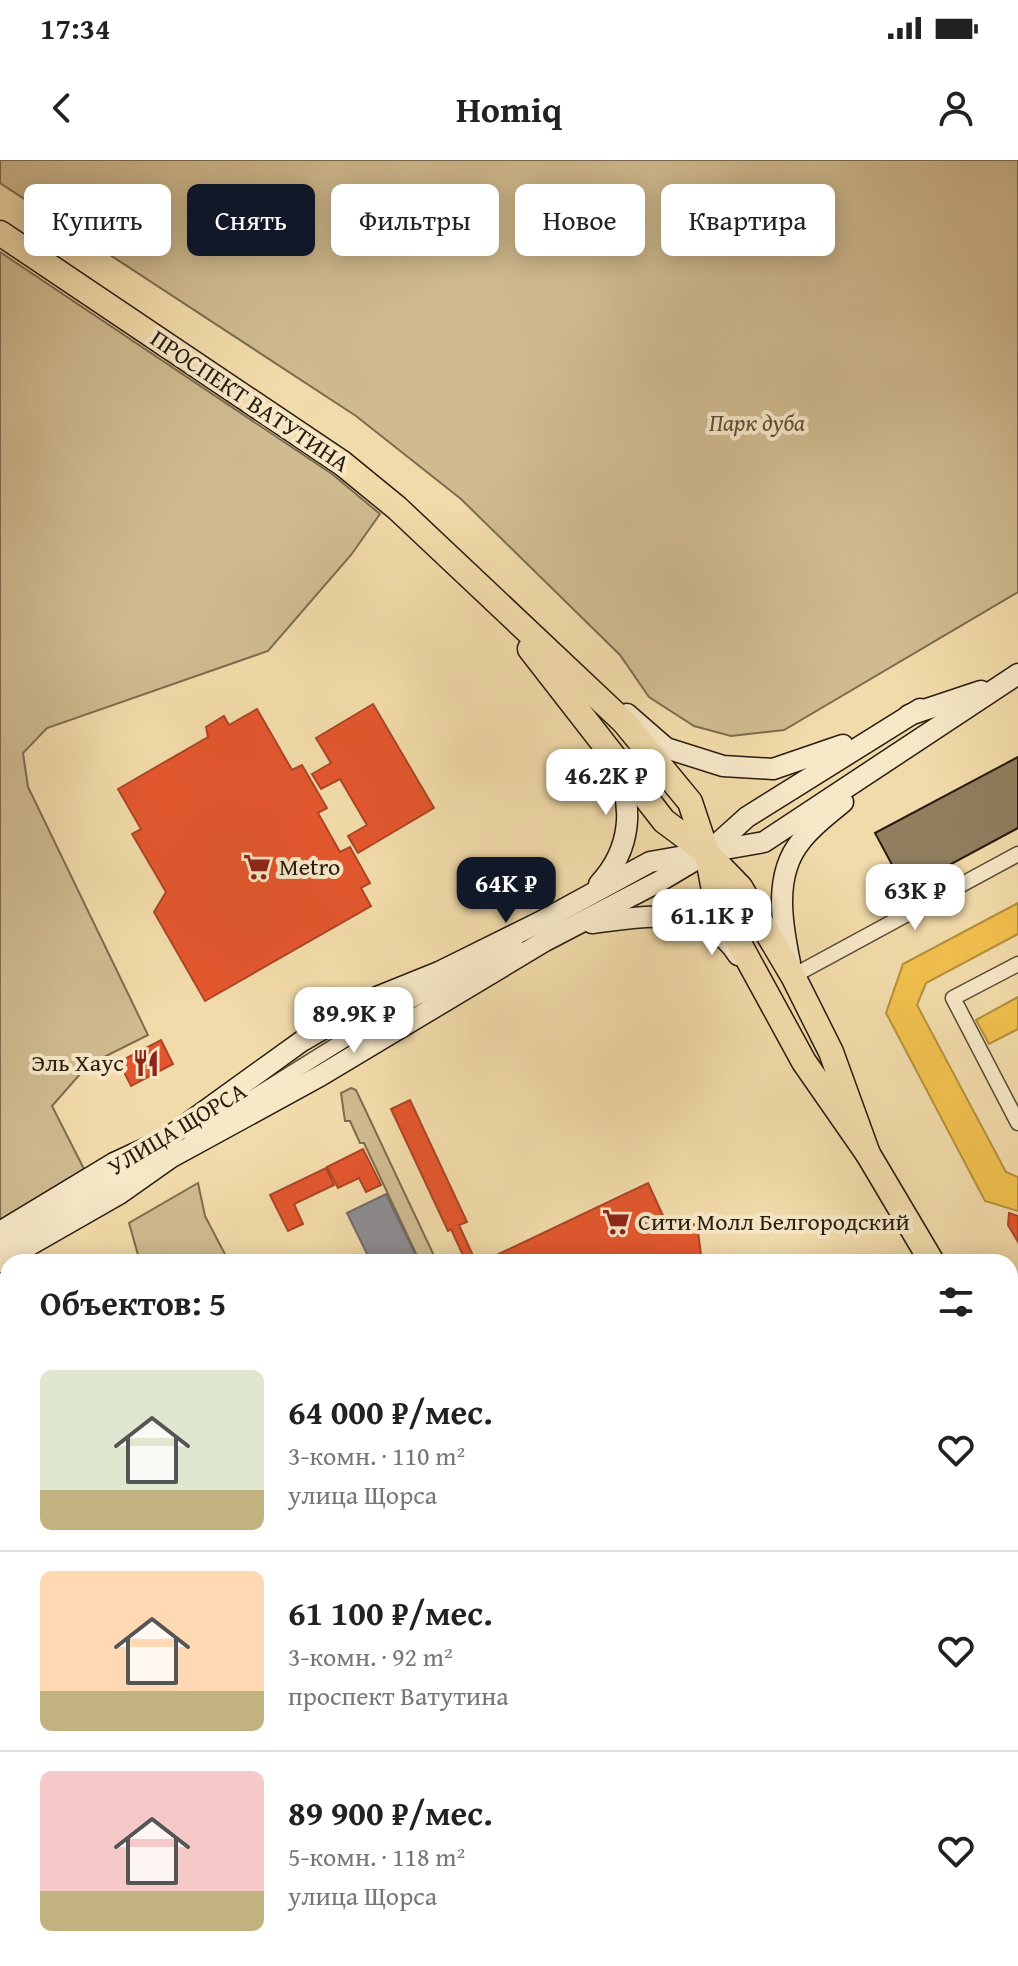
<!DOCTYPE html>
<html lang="ru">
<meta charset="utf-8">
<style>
body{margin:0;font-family:"Gentium Book Plus",serif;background:#f6f6f6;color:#222;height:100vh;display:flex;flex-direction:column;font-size:30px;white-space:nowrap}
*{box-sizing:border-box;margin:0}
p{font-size:26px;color:#767676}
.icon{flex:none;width:44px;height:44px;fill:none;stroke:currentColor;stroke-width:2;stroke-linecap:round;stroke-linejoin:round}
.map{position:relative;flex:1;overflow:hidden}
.side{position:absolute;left:0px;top:1094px;width:1018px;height:712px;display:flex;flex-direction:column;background:#fff;border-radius:24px 24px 0 0;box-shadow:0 4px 20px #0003}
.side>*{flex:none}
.banner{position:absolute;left:24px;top:24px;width:970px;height:72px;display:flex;gap:16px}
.price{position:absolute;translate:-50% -68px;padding:0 18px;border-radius:16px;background:#fff;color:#222;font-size:26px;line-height:52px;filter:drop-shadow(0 2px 4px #0008)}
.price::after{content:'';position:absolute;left:50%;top:48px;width:24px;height:18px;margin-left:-12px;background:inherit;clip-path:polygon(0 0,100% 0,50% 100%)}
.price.current{background:#111827;color:#fff}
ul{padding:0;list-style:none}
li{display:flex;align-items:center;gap:24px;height:200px;padding:0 40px}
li+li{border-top:2px solid #e0e0e0}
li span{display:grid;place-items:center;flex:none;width:224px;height:160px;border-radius:12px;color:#555}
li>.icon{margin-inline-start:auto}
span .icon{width:96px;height:96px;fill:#fffc;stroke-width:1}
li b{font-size:34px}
h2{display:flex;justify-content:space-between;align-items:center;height:96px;padding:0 40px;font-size:34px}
.tag{padding:0 28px;border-radius:12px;background:#fff;box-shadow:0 4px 20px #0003;font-size:28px;line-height:72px}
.tag.current{background:#111827;color:#fff}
.status{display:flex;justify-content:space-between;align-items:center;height:56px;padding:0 40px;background:#fff;direction:ltr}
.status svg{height:22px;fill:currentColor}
header{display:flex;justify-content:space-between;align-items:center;height:104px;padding:0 40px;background:#fff;font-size:36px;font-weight:700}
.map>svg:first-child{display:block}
.green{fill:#d0bb90;stroke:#7c6c50;stroke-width:2}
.homes{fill:#f2c14e;stroke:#b5903b;stroke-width:2}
.shops{fill:#e4572e;stroke:#ac4525;stroke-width:2}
.industry{fill:#8d8d92;stroke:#6f6b6b;stroke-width:2}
.building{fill:#917f60;stroke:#281c10;stroke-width:2}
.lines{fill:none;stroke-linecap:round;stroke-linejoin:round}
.minor-casing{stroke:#5a4c36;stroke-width:17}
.tertiary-casing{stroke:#5a4c36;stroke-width:21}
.secondary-casing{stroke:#281c10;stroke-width:23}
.primary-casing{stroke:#281c10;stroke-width:27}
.minor{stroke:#f7e8c8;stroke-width:14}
.tertiary{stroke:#f7e8c8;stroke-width:18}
.secondary{stroke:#f7e8c8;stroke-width:20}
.primary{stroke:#f2dbaa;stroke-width:24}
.labels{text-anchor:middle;stroke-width:8;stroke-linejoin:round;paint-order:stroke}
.street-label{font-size:24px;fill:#281c10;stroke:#f7e8c8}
.park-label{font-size:24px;font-style:italic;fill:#5a4c36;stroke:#f7e8c8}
.poi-label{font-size:24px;fill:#281c10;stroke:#f7e8c8;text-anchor:start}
</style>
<div class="status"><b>17:34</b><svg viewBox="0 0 49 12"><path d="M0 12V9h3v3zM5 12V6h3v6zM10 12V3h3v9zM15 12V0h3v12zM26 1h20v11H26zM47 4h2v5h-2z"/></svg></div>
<header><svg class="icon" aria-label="back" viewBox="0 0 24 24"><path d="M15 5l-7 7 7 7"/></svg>Homiq<svg class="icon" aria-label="person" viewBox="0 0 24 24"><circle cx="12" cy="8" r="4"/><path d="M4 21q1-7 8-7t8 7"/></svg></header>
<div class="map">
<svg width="1018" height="1806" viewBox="0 0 1018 1806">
<rect width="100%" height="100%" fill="#f2dbaa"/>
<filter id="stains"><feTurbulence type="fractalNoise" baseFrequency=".0025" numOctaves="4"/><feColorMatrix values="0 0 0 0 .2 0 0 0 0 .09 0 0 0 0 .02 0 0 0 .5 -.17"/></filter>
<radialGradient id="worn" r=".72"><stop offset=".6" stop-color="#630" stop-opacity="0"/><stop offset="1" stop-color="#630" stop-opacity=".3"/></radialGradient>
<g class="green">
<polygon points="0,0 1018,0 1018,432 784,570 731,576 694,566 649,537 620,495 461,339 356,256 0,23"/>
<polygon points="0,92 332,314 380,354 351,395 268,491 47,568 23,593 28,627 148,875 88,905 52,946 84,1009 0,1060"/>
<polygon points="351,928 356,930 437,1102 420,1102 364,983 360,983 350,961 345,961 341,933"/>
<polygon points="198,1023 205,1056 229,1102 140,1102 129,1063"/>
<polygon points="471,1798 505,1798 509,1806 474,1806"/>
</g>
<g class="homes">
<polygon points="1018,743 1018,774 926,823 917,845 1006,1012 1018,1017 1018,1051 985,1041 886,853 903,804"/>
<polygon points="1018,837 1018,869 989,884 976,860"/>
<polygon points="2,1403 8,1412 8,1429 0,1434"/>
<polygon points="8,1605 8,1636 0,1640 0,1610"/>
<polygon points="8,1764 8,1798 17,1798 20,1803 24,1800 27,1806 2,1806 8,1802 0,1789 0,1767"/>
<polygon points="190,1798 199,1798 204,1806 190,1806"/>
<polygon points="348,1798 401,1798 405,1806 351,1806"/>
</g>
<g class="shops">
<polygon points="373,544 434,648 358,693 348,676 367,665 340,619 321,629 312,614 331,603 316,578"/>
<polygon points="257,549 292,610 302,605 327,648 318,653 340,692 350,687 370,723 361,728 371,746 205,841 154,752 166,732 132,674 141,669 118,629 208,577 206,567 224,556 229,565"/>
<polygon points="161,880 173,904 131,926 119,902"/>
<polygon points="410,940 467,1062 459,1065 476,1102 466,1102 451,1069 448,1071 391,949"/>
<polygon points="363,989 381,1025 366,1032 359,1018 338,1028 327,1007"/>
<polygon points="326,1008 334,1025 294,1044 303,1064 288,1071 270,1035"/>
<polygon points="648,1023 666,1062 674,1062 675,1066 697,1064 702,1102 482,1102"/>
<polygon points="1009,1053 1018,1056 1018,1082 1008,1065"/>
<polygon points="1018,1706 1018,1806 824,1806 820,1798 1010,1798 1010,1707"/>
</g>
<g class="industry">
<polygon points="386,1034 419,1102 371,1102 347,1053"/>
<polygon points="556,1798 589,1798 593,1806 559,1806"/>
<polygon points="607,1798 638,1798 642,1806 611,1806"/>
<polygon points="660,1798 690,1798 694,1806 664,1806"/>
<polygon points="712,1798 742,1798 746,1806 715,1806"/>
</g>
<g class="building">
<polygon points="1018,597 1018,668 905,729 875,673"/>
<polygon points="780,1798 796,1798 799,1806 778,1806 775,1800"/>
</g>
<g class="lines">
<g class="minor-casing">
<g id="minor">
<polyline points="1018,804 953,838 1018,963"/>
<polyline points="793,816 1018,694"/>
<polyline points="191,976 386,854 495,797 520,789"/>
<polyline points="0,1086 169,988"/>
</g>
</g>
<g class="tertiary-casing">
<g id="tertiary">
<polyline points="0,1165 8,1182"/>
<polyline points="281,1798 285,1806"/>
</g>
</g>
<g class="secondary-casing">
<g id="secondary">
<polyline points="627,554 666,588 723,606 773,609 843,585"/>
<polyline points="909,555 981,531"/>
<path d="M599 724C630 691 637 644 612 604"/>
<path d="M592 763C642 756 707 745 738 795"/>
<path d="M790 803C782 764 773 715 801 681 812 666 829 654 843 642"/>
<polyline points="0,1072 114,1003 166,979 302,881 377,837 439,812 540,762 650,702 764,682 1018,514"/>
<polyline points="0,1102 119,1034 170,998 320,916 545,781 660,721 707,693 747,657 920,549"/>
</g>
</g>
<g class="primary-casing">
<g id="primary">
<polyline points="0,73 342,303 397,348 624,562 690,642 707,693 716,741 804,902 868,994"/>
<polyline points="530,489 664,661 707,693 740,727 793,816 831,892 868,994 932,1102"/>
<polyline points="1010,1246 1018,1260"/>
</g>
</g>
<use href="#minor" class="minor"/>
<use href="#tertiary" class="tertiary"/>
<use href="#secondary" class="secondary"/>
<use href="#primary" class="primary"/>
</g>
<defs>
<g id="supermarket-bare" transform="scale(2.16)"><path d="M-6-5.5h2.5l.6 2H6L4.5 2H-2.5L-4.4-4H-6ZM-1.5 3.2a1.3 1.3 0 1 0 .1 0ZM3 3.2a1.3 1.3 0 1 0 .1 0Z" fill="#8f2418" stroke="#f7e8c8" stroke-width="2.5" paint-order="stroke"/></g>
<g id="restaurant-bare" transform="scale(2.16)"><path d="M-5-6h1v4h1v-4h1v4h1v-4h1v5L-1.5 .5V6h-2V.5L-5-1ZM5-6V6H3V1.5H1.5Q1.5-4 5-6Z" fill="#8f2418" stroke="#f7e8c8" stroke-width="2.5" paint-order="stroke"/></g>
</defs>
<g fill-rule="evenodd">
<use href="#supermarket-bare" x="257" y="707"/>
<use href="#restaurant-bare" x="146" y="903"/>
<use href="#supermarket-bare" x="616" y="1062"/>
</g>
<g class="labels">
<g class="street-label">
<text transform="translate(250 241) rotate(34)" y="8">ПРОСПЕКТ ВАТУТИНА</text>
<text transform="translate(177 969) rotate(-31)" y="8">УЛИЦА ЩОРСА</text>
</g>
<g class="park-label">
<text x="757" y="271">Парк дуба</text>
</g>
<g class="poi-label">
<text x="279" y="715">Metro</text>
<text x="124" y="911" text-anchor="end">Эль Хаус</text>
<text x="638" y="1070">Сити Молл Белгородский</text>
</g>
</g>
<rect width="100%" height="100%" filter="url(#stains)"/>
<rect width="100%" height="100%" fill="url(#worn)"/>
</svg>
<b class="price" style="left:606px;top:657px">46.2K ₽</b>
<b class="price current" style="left:506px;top:765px">64K ₽</b>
<b class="price" style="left:915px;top:772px">63K ₽</b>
<b class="price" style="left:712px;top:797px">61.1K ₽</b>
<b class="price" style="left:354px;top:895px">89.9K ₽</b>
<div class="banner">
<a class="tag">Купить</a>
<a class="tag current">Снять</a>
<a class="tag">Фильтры</a>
<a class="tag">Новое</a>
<a class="tag">Квартира</a>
</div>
<section class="side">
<h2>Объектов: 5<svg class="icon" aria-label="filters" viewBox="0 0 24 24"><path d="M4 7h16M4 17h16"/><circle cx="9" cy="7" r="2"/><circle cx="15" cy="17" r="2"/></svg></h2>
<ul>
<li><span style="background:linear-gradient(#dfe7d0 75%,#c2b280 0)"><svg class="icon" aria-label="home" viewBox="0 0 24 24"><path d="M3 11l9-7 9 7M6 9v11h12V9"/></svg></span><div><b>64 000 ₽/мес.</b><p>3-комн. · 110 m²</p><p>улица Щорса</p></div><svg class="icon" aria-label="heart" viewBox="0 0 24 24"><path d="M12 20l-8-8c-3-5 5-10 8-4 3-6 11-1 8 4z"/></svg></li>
<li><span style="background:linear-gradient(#ffd9b3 75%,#c2b280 0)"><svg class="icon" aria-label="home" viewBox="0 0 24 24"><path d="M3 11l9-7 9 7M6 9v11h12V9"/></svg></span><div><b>61 100 ₽/мес.</b><p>3-комн. · 92 m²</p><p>проспект Ватутина</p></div><svg class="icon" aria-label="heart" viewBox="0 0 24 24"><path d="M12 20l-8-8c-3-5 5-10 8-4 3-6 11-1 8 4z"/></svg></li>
<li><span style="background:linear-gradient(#f6c9c9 75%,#c2b280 0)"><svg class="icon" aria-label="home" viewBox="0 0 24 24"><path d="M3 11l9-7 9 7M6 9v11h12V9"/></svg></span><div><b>89 900 ₽/мес.</b><p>5-комн. · 118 m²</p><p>улица Щорса</p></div><svg class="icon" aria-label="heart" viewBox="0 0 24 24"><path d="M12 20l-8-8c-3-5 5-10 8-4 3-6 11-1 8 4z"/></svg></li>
</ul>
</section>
</div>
